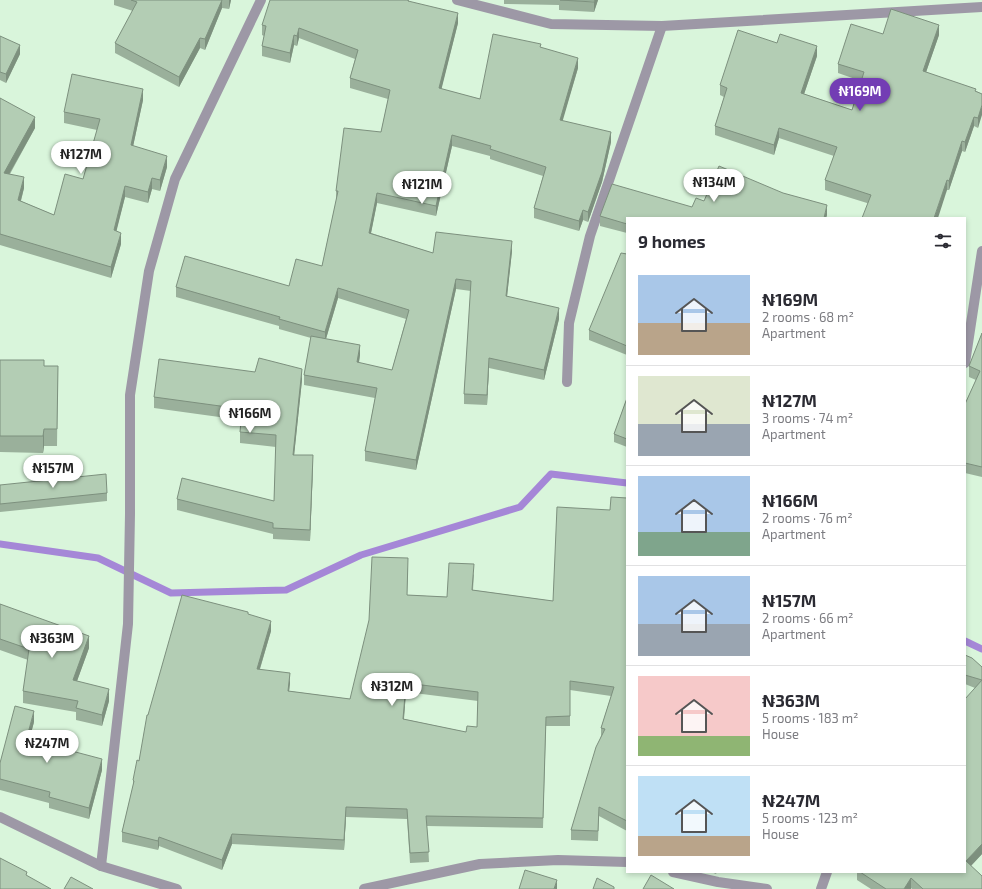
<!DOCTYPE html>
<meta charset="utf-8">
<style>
body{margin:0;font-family:"Exo 2",sans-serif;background:#f7f7f7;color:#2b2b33;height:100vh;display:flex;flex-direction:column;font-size:15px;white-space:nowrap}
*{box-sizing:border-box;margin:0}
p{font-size:13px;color:#7c7c81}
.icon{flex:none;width:22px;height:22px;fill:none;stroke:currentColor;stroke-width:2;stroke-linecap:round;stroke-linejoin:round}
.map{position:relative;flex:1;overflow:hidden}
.drawer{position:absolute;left:626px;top:217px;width:340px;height:656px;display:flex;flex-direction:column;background:#fff;border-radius:0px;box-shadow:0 2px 6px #0003}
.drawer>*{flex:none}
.price{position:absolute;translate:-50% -34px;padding:0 9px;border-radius:14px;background:#fff;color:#222;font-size:13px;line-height:26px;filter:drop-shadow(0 1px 2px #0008)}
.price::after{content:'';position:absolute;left:50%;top:24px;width:12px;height:9px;margin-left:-6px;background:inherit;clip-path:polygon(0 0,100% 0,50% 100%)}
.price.current{background:#733db4;color:#fff}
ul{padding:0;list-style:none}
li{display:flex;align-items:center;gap:12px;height:100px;padding:0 12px}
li+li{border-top:1px solid #e1e1e2}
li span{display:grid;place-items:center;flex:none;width:112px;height:80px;border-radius:0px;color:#555}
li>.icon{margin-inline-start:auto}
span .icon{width:48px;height:48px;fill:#fffc;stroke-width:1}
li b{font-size:17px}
h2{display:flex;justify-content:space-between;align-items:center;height:48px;padding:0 12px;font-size:17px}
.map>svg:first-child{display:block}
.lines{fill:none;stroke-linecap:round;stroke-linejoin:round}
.stream{stroke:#a587d7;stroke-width:7}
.minor{stroke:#9d98a6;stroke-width:10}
.wall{fill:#9ab09b;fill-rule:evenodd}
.shaded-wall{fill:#7d907e}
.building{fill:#b3cdb4;stroke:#7d907e;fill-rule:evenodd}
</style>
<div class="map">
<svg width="982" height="889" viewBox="0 0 982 889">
<rect width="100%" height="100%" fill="#d9f5db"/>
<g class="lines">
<g class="stream">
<polyline points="0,544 98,558 171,593 286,590 361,555 520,507 551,474 627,483"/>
<polyline points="965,641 982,649"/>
</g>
<g class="minor">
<polyline points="457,0 551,24 662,26 982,7"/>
<polyline points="965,363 982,251"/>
<polyline points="567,382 569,323 590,236 662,26"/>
<polyline points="0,817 101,866 177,889"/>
<polyline points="101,866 128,624 130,514 130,395 149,271 175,179 261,0"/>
<polyline points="673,872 718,882 767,889"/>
<polyline points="364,889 480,864 558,860 627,862"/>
<polyline points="821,889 827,872"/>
</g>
</g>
<g class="wall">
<polygon points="114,0 231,0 229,9 222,8 205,50 200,48 179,87 115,53 115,43 133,11 114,5"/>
<path d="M409 0V2L458 23 441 89 480 99 541 48 578 68 562 121 611 142 602 182 588 222 583 220 579 231 534 218V208L543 176 490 159V156L452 146 436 216 377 203 371 233 433 253 512 251 507 296 559 319 544 380 489 368 487 405 464 404V394L471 291 456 289 416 470 365 461V451L375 398 304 385V375L311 338 279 329V326L176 297V287L289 286 322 266 336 201V191L381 132 388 99 350 88V78L355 59 299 38 297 46 294 45 290 63 262 56V46L264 36 262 35V25ZM338 298 406 319 392 370 359 363 360 355 326 339Z"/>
<polygon points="504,0 598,0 594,12 559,10 559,5 504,4"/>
<polygon points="883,34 939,35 926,72 976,91 982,94 978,128 974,126 965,152 962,151 949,190 947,190 867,203 825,190 825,180 834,156 779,138 774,155 715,135 715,126 724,97 720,95 720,85 817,56 804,94 852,110 861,81 838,73 838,64"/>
<polygon points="0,36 20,54 6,83 0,80"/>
<polygon points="0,98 35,128 10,174 24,188 21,201 54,215 83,179 97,130 64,123 64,112 143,100 133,146 167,167 160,191 152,189 148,203 125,197 116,231 121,244 111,278 0,245"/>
<polygon points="704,201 827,215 826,218 627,218 627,233 600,226 600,216 692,207"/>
<polygon points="627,254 627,355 589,340 589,330"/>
<polygon points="982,333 982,477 965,473 965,404 976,380 969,377 969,366"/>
<polygon points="0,360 44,366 58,366 57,446 44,446 43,453 0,452"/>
<polygon points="302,380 294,455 313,466 310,541 273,539 273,534 177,510 177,499 274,501 276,447 240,443 240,432 241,420 154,408 154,397"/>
<polygon points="627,398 627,447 614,442 614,434"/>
<polygon points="0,485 107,493 107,501 0,512"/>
<path d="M627 498V831L599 816 598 841 571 840V830L601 736V728L611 696 570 690V726H546L543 828 427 826 429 862 410 863 407 819 346 817 344 850 232 844 222 870 159 846 158 850 122 842V832L133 786V780L139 761 248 615 271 631 260 669 290 683 289 691 350 699 408 567 407 595 447 597 474 574 473 590 553 601 610 510ZM406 692 478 701 477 727 466 732 404 719Z"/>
<polygon points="0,604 89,648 77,681 109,701 102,726 76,720 76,712 23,703 23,691 28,660 0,650"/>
<polygon points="965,655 982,667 982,854 971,866 982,889 912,889 911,888 911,889 871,889 857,880 857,872 965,872 975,688 965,684"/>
<polygon points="34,722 30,737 50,745 102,770 89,819 49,808 49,803 0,790 0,763"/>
<polygon points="711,872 717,872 716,874"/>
</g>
<g class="shaded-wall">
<polygon points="222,0 222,8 205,50 205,39"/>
<polygon points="229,0 231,0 229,9"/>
<polygon points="595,0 598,0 594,12 594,2"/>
<polygon points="458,13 458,23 439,99 439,88"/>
<polygon points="939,25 939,35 923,81 923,71"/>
<polygon points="299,28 299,38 297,46 297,36"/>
<polygon points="294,35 294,45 290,63 290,53"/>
<polygon points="200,38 200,48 179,87 179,77"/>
<polygon points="20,45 20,54 6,83 6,74"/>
<polygon points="817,46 817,56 801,103 801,93"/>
<polygon points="578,58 578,68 560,130 560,120"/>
<polygon points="143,89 143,100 131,156 131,145"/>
<polygon points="982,105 982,115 978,128 978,118"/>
<polygon points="35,117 35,128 4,183 4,173"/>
<polygon points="974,117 974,126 965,152 965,142"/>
<polygon points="779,128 779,138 774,155 774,145"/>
<polygon points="611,132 611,142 602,182 588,222 588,212"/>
<polygon points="452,135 452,146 436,216 436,206"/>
<polygon points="962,141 962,151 949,190 949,181"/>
<polygon points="167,156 167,167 160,191 160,180"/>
<polygon points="24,177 24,188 18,211 18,200"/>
<polygon points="152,178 152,189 148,203 148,192"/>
<polygon points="947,180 947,190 938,218 934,218"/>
<polygon points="125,186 125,197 114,241 114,230"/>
<polygon points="377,193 377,203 369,243 369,233"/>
<polygon points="827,205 827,215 826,218 824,218"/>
<polygon points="583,210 583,220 579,231 579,221"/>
<polygon points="121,233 121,244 111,278 111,267"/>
<polygon points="512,241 512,251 506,306 506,296"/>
<polygon points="456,279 456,289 416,470 416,460"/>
<polygon points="338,288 338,298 325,342 325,332"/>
<polygon points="559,308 559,319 544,380 544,370"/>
<polygon points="360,345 360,355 357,372 357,362"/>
<polygon points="489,358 489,368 487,405 487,395"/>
<polygon points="302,369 302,380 293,466 293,455"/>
<polygon points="44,429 44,446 43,453 43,436"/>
<polygon points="313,455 313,466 310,541 310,530"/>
<polygon points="271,621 271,631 257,678 257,669"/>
<polygon points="89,636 89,648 73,692 73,680"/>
<polygon points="290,673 290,683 288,700 288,691"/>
<polygon points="406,683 406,692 403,729 403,719"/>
<polygon points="109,689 109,701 102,726 102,715"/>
<polygon points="34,711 34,722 27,748 27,737"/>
<polygon points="102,759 102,770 89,819 89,808"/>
<polygon points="346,807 346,817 344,850 344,840"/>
<polygon points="232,834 232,844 222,870 222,860"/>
<polygon points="159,837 159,846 158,850 158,841"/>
<polygon points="982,844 982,854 966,871 966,861"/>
<polygon points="911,878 911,889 904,889"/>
<polygon points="557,880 557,889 554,889"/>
</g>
<g class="building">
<polygon points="131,0 222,0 205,39 200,38 179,77 115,43 137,2"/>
<polygon points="270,0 408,0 408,1 458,13 439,88 480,99 493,34 541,44 540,47 578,58 560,120 611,132 602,172 588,212 583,210 579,221 534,208 546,167 490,149 491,146 452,135 436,206 377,193 369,233 433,253 436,232 512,241 506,296 559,308 544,370 489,358 487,395 464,394 471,281 456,279 416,460 365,451 377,388 304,375 311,336 360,345 357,362 392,370 409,310 338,288 325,332 279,319 280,317 176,287 185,256 289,286 296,259 322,266 338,191 336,191 344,128 381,132 390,90 350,78 358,50 299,28 297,36 294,35 290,53 262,46 266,26 262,25"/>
<polygon points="560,0 595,0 594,2"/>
<polygon points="891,9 939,25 923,71 976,89 975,91 982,94 982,105 978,118 974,117 965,142 962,141 949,181 947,180 934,218 862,218 871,195 825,180 837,147 779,128 774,145 715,126 727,88 720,85 738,30 777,43 780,34 817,46 801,93 852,110 864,72 838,64 851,24 883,34"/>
<polygon points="0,36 20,45 6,74 0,72"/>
<polygon points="72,74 143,89 131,145 167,156 160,180 152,178 148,192 125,186 114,230 121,233 111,267 0,234 0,98 35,117 4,173 24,177 18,200 54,215 65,174 83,179 100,119 64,112"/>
<polygon points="719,166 783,193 827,205 824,218 627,218 627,224 600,216 612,184 692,207 696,198 704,201"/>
<polygon points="621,253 627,254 627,346 589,330"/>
<polygon points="982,333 982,467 965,463 965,404 980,371 969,366"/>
<polygon points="259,358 302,369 293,455 313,455 310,530 273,528 273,523 177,499 182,478 274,501 276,435 240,432 242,409 154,397 159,359 255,372"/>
<polygon points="0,360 44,360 44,366 58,366 57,429 44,429 43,436 0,436"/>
<polygon points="627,398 627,439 614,434"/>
<polygon points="106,474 107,493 0,504 0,485"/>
<path d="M611 497 627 498V821L599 807 598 831 571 830 596 747 605 729 601 728 614 687 570 681V716L546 717 543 818 426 816 429 852 410 853 407 809 346 807 344 840 232 834 222 860 159 837 158 841 122 832 134 781 133 780 137 760 139 761 147 715H148L182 595 248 612V614L271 621 257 669 290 673 288 691 350 699 369 620 372 557 408 558 407 595 447 597 449 563 474 564 472 590 553 601 557 507 610 510ZM406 683 478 692 477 727 467 726 466 732 403 719Z"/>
<polygon points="0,604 89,636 73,680 109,689 102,715 76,708 78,701 23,691 29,649 0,639"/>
<polygon points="965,655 972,658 982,667 982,680 965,675"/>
<polygon points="982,680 982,844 966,861 982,876 982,889 923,889 911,878 904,889 886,889 860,872 965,872 965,699"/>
<polygon points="15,706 34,711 27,737 50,743 49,745 102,759 89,808 49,797 50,792 0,779 0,763"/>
<polygon points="0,858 27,872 26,875 51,889 0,889"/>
<polygon points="525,870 557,880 554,889 519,889"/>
<polygon points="651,875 674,889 643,889"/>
<polygon points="71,877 93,889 64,889"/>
<polygon points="597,878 614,887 614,889 593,889"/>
</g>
</svg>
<b class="price current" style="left:860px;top:112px">₦169M</b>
<b class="price" style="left:81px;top:175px">₦127M</b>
<b class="price" style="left:714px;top:203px">₦134M</b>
<b class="price" style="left:422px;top:205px">₦121M</b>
<b class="price" style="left:250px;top:434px">₦166M</b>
<b class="price" style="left:53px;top:489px">₦157M</b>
<b class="price" style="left:52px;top:659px">₦363M</b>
<b class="price" style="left:392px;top:707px">₦312M</b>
<b class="price" style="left:47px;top:764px">₦247M</b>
<section class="drawer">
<h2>9 homes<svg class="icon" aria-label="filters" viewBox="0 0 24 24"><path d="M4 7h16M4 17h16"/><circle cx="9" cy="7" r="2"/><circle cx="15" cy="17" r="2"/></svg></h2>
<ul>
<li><span style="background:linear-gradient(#a9c7e8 60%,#b9a48a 0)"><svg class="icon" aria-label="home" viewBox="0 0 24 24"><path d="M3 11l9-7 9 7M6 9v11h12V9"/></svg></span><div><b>₦169M</b><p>2 rooms · 68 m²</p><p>Apartment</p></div></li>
<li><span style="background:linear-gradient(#dfe7d0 60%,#9aa5b1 0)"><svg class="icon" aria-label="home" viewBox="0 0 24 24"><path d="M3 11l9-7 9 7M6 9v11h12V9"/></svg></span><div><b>₦127M</b><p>3 rooms · 74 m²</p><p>Apartment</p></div></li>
<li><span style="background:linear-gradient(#a9c7e8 70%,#7fa58c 0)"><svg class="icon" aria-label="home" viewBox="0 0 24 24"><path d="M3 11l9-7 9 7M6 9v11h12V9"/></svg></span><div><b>₦166M</b><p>2 rooms · 76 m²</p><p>Apartment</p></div></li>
<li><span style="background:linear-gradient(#a9c7e8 60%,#9aa5b1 0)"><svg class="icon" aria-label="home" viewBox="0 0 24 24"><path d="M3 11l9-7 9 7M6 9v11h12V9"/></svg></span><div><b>₦157M</b><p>2 rooms · 66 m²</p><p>Apartment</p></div></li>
<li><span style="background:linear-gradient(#f6c9c9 75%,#8fb573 0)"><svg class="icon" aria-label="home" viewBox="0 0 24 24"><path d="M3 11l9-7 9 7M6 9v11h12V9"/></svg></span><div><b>₦363M</b><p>5 rooms · 183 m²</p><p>House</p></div></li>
<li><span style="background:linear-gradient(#bfe0f5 75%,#b9a48a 0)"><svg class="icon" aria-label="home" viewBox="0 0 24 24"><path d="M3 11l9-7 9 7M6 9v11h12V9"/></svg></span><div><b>₦247M</b><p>5 rooms · 123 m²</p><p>House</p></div></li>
</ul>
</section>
</div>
